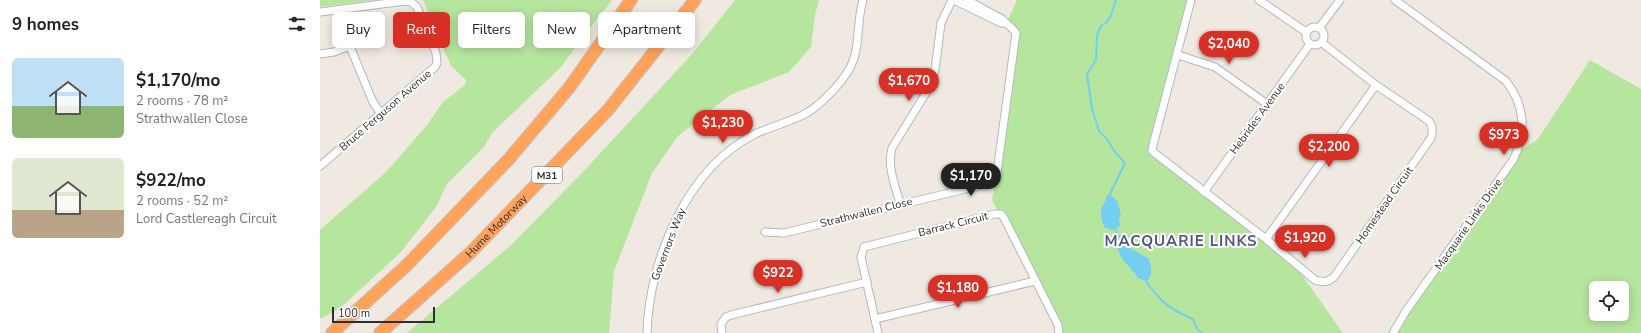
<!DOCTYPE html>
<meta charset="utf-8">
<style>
body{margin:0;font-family:"Nunito Sans",sans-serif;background:#f6f6f6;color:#222;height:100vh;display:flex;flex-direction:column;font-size:15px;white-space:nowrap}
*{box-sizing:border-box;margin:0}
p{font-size:13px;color:#767676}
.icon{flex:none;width:22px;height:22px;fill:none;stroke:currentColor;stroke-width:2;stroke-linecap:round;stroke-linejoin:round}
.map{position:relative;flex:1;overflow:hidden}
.details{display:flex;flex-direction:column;background:#fff;width:320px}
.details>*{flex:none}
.top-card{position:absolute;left:12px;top:12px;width:380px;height:36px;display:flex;gap:8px}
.fabs{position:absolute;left:1269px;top:281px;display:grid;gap:8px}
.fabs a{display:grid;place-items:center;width:40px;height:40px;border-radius:6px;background:#fff;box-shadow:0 2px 10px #0003;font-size:20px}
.scale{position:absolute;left:12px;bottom:10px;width:103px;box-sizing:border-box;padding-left:4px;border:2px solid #2e2e2e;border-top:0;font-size:11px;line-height:14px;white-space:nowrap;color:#2e2e2e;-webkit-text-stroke:3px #fff;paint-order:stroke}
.price{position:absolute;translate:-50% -34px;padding:0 9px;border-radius:14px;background:#d93025;color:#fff;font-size:13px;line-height:26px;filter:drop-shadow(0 1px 2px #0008)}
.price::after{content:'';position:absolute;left:50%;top:24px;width:12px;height:9px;margin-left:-6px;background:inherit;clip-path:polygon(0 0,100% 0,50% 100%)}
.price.selected{background:#222;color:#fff}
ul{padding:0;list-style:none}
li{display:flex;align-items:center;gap:12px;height:100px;padding:0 12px}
li span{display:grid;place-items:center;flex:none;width:112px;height:80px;border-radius:6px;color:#555}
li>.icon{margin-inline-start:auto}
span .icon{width:48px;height:48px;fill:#fffc;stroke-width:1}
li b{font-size:17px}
h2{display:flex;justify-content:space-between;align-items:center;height:48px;padding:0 12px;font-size:17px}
.pill{padding:0 14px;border-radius:6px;background:#fff;box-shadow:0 2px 10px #0003;font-size:14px;line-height:36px}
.pill.selected{background:#d93025;color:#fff}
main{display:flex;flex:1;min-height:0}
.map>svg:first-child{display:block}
.green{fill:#b6e59e;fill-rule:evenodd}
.water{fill:#75cff0}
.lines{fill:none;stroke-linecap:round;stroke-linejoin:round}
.stream{stroke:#75cff0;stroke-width:2}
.street-casing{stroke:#b4b7c1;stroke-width:9}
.highway-casing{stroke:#c9c9c9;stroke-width:14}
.street{stroke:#fff;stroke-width:7}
.highway{stroke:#ffa35c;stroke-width:12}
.labels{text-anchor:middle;stroke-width:4;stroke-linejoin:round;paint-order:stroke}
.shield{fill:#fff;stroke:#6d6d6d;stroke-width:1}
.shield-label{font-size:10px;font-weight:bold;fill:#2e2e2e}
.street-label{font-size:11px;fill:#2e2e2e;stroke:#fff}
.district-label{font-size:15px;font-weight:bold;letter-spacing:1px;fill:#4d5680;stroke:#fff}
</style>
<main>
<section class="details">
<h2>9 homes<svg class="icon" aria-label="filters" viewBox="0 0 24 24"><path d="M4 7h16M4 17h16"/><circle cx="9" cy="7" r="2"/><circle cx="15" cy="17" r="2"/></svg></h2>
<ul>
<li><span style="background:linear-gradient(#bfe0f5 60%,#8fb573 0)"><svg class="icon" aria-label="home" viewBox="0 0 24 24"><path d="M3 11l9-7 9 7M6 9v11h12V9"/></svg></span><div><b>$1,170/mo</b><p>2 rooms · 78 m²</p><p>Strathwallen Close</p></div></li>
<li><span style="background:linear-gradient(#dfe7d0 65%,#b9a48a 0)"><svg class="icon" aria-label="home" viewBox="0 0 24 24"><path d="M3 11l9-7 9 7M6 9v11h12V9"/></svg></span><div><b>$922/mo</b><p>2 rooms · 52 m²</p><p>Lord Castlereagh Circuit</p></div></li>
</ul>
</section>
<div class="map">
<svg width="1321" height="333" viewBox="0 0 1321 333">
<rect width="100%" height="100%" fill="#efe9e1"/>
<g class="green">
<polygon points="0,0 55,0 0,7"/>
<polygon points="103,0 292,0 273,24 241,67 172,133 164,147 127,184 116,207 80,253 19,309 0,319 0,230 67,171 107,125 123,102 145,85 146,80 131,66"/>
<polygon points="415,0 499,0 495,15 491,47 469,72 410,95 358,136 332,173 294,271 289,333 87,333 190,246 262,173 373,53"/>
<polygon points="697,0 871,0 832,149 972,261 1023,333 742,333 672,200 696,34 686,24"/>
<path d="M1270 60 1321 89V333H1073L1196 154 1218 139ZM1276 288H1302V314H1276Z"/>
</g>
<g class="water">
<path d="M790 194 798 202 801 216 799 219 800 226 792 230 784 227C781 215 778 214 785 202 787 198 785 196 790 194Z"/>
<path d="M798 235H803V240L812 249 829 259C831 267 834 276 826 281L818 278C813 270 809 267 803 260 799 255 798 248 794 242Z"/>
</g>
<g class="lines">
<g class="stream">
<polyline points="790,194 805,163 794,151 787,139 779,131 772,109 767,74 776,60 777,35 781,26 787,22 791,15 796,0"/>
<polyline points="795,229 798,235"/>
<path d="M826 281C839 301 851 310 873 319L877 329 882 333"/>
</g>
<g class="street-casing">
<g id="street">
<polyline points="634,0 681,23 685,23"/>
<path d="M871 0 833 145 832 151 946 239 995 280C1003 282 1007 283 1014 277L1111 138C1113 131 1113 127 1109 121L1056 85 1001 42"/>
<polyline points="939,0 986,32"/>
<polyline points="18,10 21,25 53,102 61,114"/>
<polyline points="0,12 85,1 91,2 97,7 116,53 117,63 115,67 0,166"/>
<circle cx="995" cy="36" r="9"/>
<polyline points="999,28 1020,0"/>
<polyline points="0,54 14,52 30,46"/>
<polyline points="858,55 895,67 947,104"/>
<polyline points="884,192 990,44"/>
<path d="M580 203C575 185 567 167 572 148L609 88 615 70 621 23 632 0"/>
<path d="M445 232 464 233 666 184 673 180 677 172 696 33C692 27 686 24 682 19L647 0"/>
<polyline points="946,239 1056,85"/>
<polyline points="555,319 715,281"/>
<path d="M327 333C329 260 367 168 435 134 451 127 468 122 483 115 499 107 521 84 530 68 541 47 536 22 543 0"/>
<polyline points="402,333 401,324 406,317 411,315 547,282"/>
<polyline points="558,333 541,257 544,247 675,214 681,214 684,218 738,325 739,333"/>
<path d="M1073 333 1086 311 1193 160C1207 133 1205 105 1186 81L1075 0"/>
</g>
</g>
<g class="highway-casing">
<g id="highway">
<polyline points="12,333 87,265 189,159 249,88 311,0"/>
<path id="s1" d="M60 333 150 253 288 110 375 0"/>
</g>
</g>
<use href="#street" class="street"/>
<use href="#highway" class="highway"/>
</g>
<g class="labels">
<rect class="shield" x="212" y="167" width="30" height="16" rx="3"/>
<g class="shield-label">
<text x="227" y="179">M31</text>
</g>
<g class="street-label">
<text transform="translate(65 110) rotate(-41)" y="4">Bruce Ferguson Avenue</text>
<text transform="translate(937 118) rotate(-54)" y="4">Hebrides Avenue</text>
<text transform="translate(1064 205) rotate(-55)" y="4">Homestead Circuit</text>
<text transform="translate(546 212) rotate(-14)" y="4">Strathwallen Close</text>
<text transform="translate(633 224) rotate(-14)" y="4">Barrack Circuit</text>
<text transform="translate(1148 224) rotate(-55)" y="4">Macquarie Links Drive</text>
<text dy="4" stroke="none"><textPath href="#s1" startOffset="158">Hume Motorway</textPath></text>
<text transform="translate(348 244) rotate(-69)" y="4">Governors Way</text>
</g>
<g class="district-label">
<text x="861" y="246">MACQUARIE LINKS</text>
</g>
</g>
</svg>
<div class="fabs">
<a><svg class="icon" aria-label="locate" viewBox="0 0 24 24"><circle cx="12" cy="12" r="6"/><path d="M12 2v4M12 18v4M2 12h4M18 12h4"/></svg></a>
</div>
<div class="scale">100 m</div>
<b class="price" style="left:909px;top:65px">$2,040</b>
<b class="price" style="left:589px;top:102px">$1,670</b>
<b class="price" style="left:403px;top:144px">$1,230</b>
<b class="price" style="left:1184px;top:156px">$973</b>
<b class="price" style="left:1009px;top:168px">$2,200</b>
<b class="price selected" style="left:651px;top:197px">$1,170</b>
<b class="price" style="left:985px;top:259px">$1,920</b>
<b class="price" style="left:458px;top:294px">$922</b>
<b class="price" style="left:638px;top:309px">$1,180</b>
<div class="top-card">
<a class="pill">Buy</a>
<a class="pill selected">Rent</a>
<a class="pill">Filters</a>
<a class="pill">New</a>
<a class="pill">Apartment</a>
</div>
</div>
</main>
